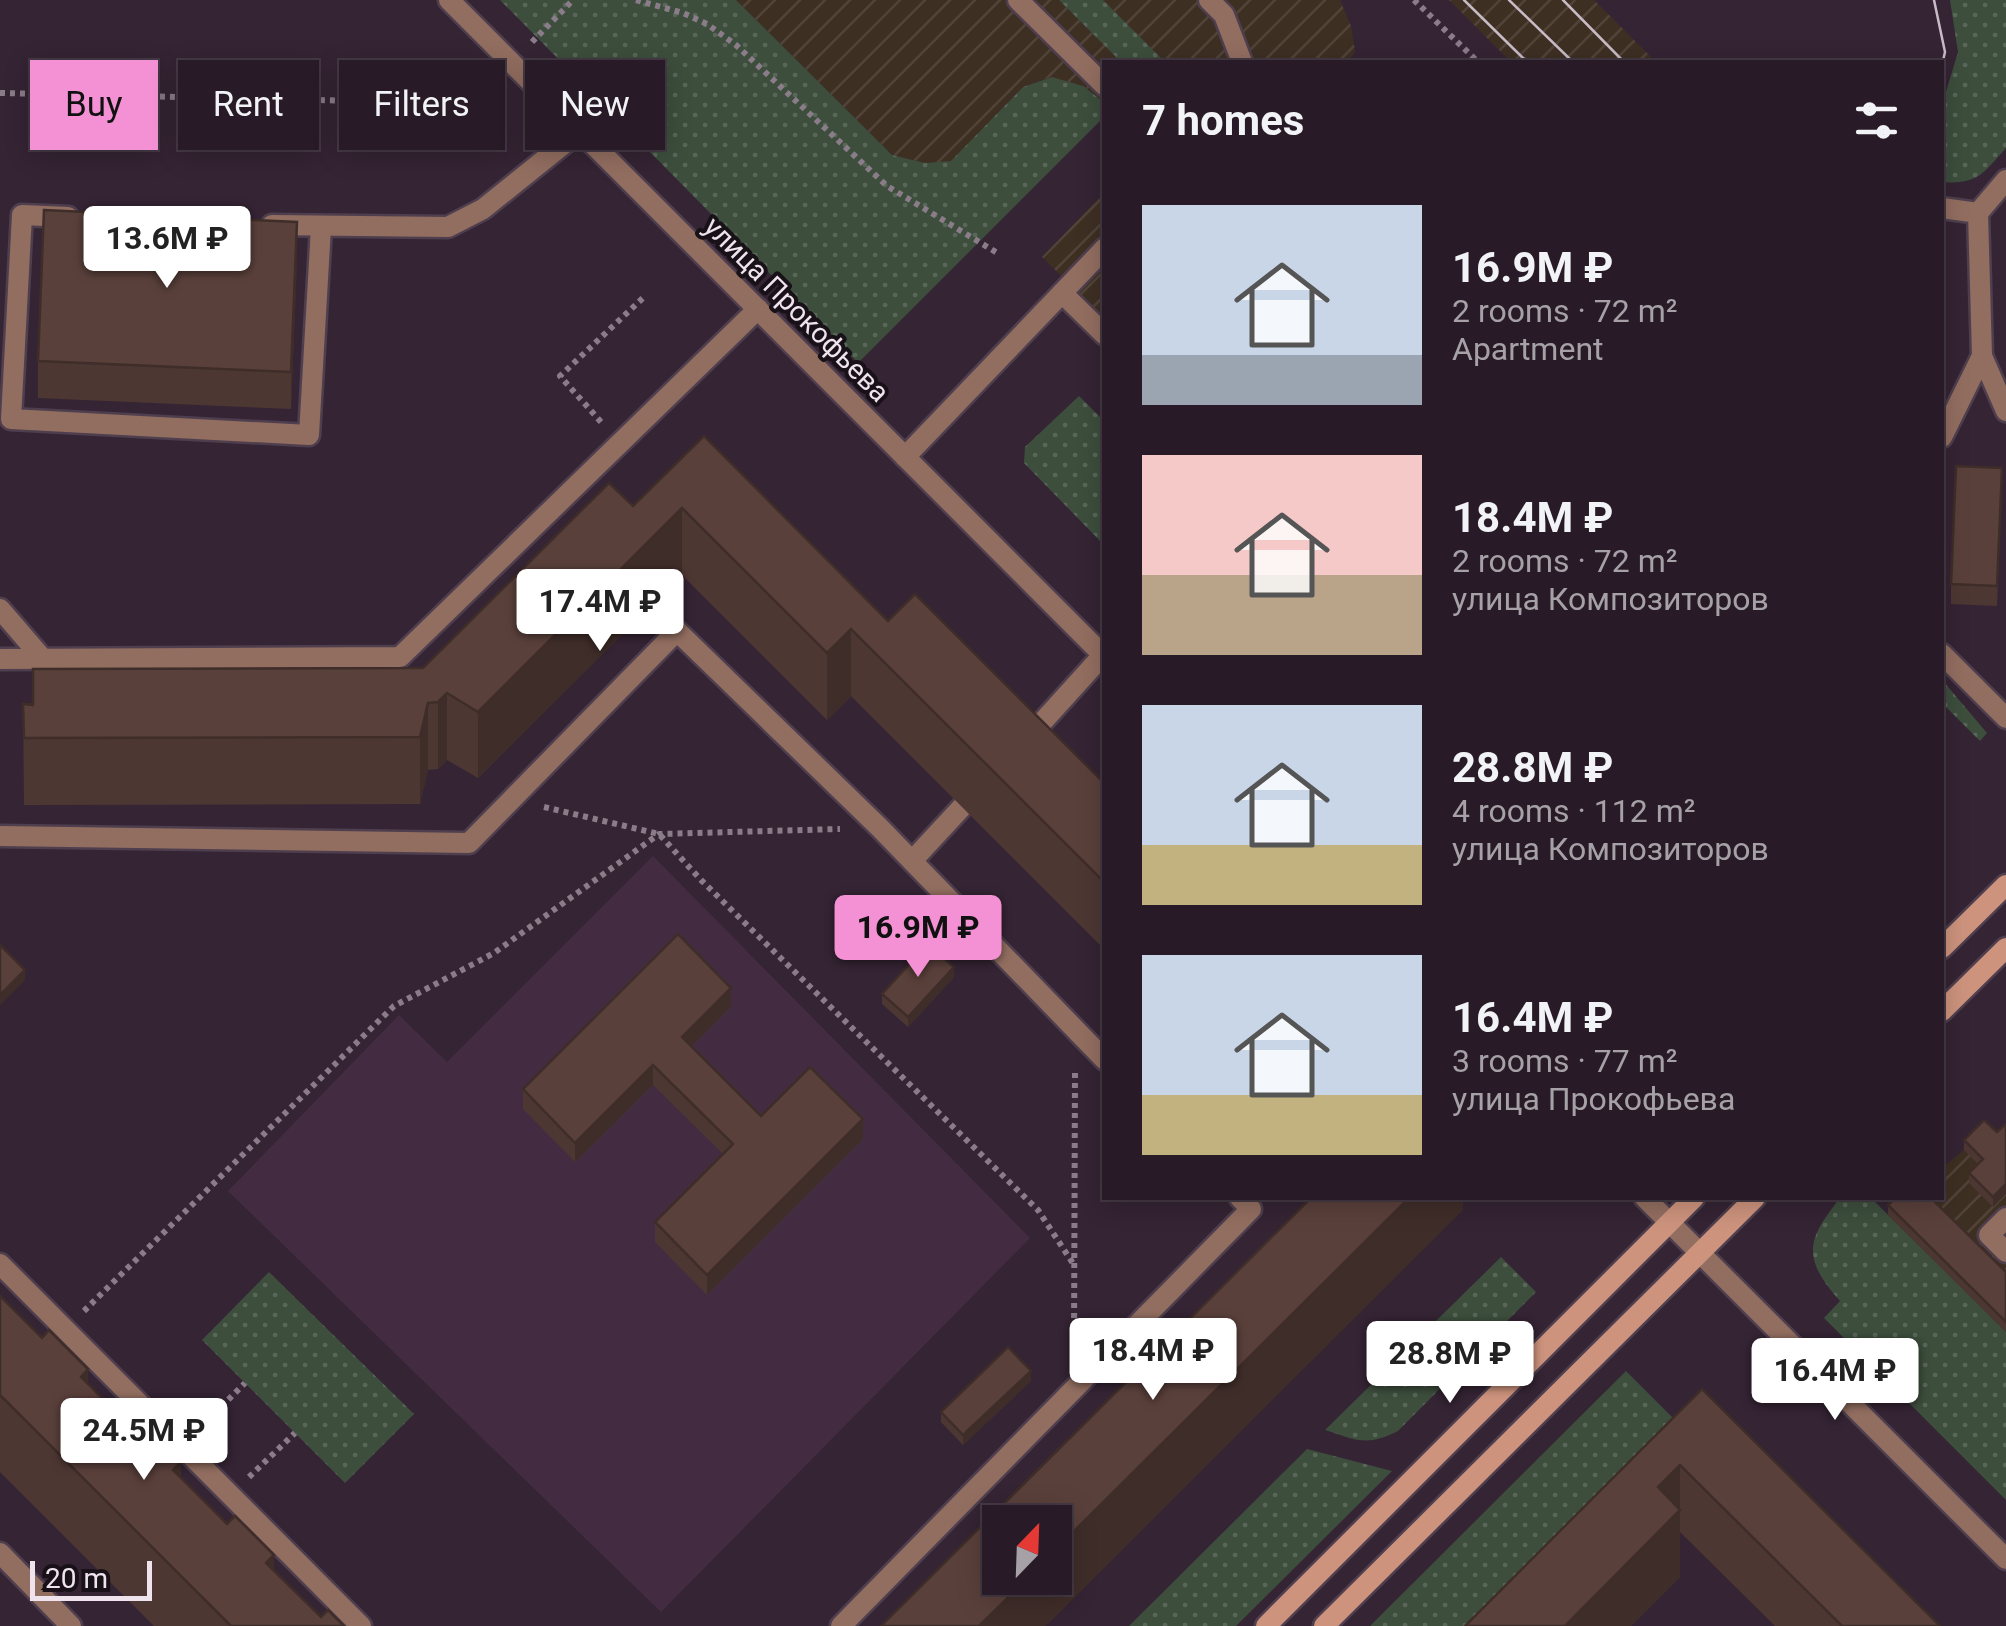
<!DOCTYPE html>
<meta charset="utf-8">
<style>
body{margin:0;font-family:Roboto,sans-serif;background:#30242f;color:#f1f3f6;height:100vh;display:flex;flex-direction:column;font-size:38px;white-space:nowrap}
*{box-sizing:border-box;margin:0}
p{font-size:32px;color:#a5a1a7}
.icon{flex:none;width:55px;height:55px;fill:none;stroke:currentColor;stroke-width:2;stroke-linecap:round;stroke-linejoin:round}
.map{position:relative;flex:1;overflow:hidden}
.panel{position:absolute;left:1102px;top:60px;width:842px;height:1140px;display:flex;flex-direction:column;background:#281b27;border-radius:0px;box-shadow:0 5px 25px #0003,0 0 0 2px #443944}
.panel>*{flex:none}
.hud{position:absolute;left:30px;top:60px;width:922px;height:90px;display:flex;gap:20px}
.needle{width:65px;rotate:23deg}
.controls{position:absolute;left:982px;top:1505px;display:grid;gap:20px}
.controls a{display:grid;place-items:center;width:90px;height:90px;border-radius:0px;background:#281b27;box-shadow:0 5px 25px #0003,0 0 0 2px #443944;font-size:50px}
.scale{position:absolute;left:30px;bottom:25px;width:122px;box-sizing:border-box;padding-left:10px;border:5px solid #efe4ee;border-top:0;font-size:28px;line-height:35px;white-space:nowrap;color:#efe4ee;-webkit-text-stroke:8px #181118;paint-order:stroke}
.price{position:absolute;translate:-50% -85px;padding:0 22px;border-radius:10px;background:#fff;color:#222;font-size:32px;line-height:65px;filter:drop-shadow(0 2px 5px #0008)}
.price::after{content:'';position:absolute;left:50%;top:60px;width:30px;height:22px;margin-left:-15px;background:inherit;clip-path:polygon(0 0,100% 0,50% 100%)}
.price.active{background:#f491d4;color:#111}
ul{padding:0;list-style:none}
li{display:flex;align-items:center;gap:30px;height:250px;padding:0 40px}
li span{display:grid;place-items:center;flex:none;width:280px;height:200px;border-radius:0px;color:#555}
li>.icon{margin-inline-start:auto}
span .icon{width:120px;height:120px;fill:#fffc;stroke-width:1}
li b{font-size:42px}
h2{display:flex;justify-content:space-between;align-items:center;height:120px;padding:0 40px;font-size:42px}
.chip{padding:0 35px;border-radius:0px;background:#281b27;box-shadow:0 5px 25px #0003,0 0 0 2px #443944;font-size:35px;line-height:90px}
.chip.active{background:#f491d4;color:#111}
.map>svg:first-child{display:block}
.built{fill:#432c41}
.industrial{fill:url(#industrial-furrows)}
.grass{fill:url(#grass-dots)}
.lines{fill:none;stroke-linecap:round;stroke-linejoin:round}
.lane-casing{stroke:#4f3f4e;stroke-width:25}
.street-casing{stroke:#4f3f4e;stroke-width:25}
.secondary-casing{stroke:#4f3f4e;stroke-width:25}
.path{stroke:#8a7c89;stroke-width:6;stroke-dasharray:5 5;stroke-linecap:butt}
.lane{stroke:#926e60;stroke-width:20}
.street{stroke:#926e60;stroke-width:20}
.secondary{stroke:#cd937d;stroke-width:20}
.tram{stroke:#c7bbc6;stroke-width:2.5}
.wall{fill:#4d3733}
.shaded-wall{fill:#3f2d29}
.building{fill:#5a403b;stroke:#3f2d29;stroke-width:2.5}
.labels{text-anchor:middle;stroke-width:8;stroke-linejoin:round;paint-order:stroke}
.street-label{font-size:28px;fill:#efe4ee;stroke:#181118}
</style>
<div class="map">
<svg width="2006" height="1626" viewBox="0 0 2006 1626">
<defs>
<pattern id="industrial-furrows" width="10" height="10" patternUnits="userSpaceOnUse" patternTransform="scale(2.5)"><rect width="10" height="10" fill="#3e2f23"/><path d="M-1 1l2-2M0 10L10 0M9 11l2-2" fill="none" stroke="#514338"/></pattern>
<pattern id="grass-dots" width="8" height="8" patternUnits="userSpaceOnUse" patternTransform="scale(2.5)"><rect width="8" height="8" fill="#3d4e3d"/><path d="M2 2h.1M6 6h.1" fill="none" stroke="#596759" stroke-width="1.8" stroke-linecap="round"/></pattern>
</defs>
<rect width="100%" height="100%" fill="#352434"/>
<polygon class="built" points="653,856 1030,1238 661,1612 228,1191 399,1015 447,1062"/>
<g class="industrial">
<polygon points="736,0 1059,0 1121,62 1105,62 1105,103 1083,86 1051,77 1023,87 951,162 925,163 892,155"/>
<polygon points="1103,0 1340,0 1351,26 1355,51 1349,62 1165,62"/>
<polygon points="1449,0 1594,0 1656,62 1511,62"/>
<polygon points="1105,186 1105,319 1042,257 1100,197"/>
<polygon points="2006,1134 2006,1332 1888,1215 1905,1198 1942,1198 1943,1167 1964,1150"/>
</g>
<g class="grass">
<polygon points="500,0 736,0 892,155 925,163 951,161 1023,87 1052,77 1083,86 1105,103 1105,116 858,363"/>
<polygon points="1059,0 1103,0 1165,62 1121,62"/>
<path d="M1950 0H2006V148C1984 172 1979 185 1942 182L1943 102 1958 52Z"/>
<polygon points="1079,396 1105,422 1105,546 1024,463 1025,447"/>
<polygon points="1943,681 1987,733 1980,741 1943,704"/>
<path d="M1840 1198H1871L2006 1332V1500L1824 1318 1840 1301C1802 1258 1806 1241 1840 1198Z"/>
<path d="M1501 1257 1536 1292 1398 1431C1367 1447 1356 1440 1325 1430Z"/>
<polygon points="269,1272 414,1414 345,1483 202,1340"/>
<polygon points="1626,1371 1678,1423 1474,1626 1370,1626"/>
<polygon points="1307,1449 1392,1471 1236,1626 1129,1626"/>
</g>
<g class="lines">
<g class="lane-casing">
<g id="lane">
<polyline points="1018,0 1105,86"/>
<polyline points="1209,0 1224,15 1242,62"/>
<polyline points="1942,208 1978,213"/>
<polyline points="68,217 22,215 11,419 309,435 321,227"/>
<polyline points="272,225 448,227 483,209 580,131"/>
<polyline points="1062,293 1105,335"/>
<polyline points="1982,356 1978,213 2006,180"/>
<polyline points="1942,437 1982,356 2006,411"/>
<polyline points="905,457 1105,248"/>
<polyline points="0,609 43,659"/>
<polyline points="1942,654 2006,718"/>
<polyline points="0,659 400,657 758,309"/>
<polyline points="1027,739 1103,655"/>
<polyline points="0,836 469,843 677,631 880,828 1105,1060"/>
<polyline points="912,861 962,807"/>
<polyline points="2006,1218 1989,1235 2006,1252"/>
<polyline points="0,1264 361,1626"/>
<polyline points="0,1553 71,1626"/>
<polyline points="841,1626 1251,1209 1240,1198"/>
</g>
</g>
<g class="street-casing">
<g id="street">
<polyline points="449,0 1105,657"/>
<polyline points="1645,1198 2006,1559"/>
</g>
</g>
<g class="secondary-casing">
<g id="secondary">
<polyline points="1942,948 2006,885"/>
<polyline points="1942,1011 2006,948"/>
<polyline points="1266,1626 1694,1198"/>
<polyline points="1324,1626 1755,1198"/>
</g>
</g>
<g class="path">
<polyline points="636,0 683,13 707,24 736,45 887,186 999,254"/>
<polyline points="1414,0 1478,62"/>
<polyline points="532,42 573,0"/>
<polyline points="0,93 449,103"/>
<polyline points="601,422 560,376 645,296"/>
<polyline points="544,807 659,834 701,880 1038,1210 1074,1265"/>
<polyline points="84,1311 394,1006 494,953 659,834 840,829"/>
<polyline points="1074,1348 1075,1070"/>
<polyline points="200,1428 245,1383"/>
<polyline points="249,1477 295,1433"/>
</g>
<use href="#lane" class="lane"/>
<use href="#street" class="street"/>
<use href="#secondary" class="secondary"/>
<g class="tram">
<polyline points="1464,0 1523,58 1531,62"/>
<polyline points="1509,0 1573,62"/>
<polyline points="1563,0 1624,62"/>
<polyline points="1934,0 1945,52 1942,65"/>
</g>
</g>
<g class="wall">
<polygon points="297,259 291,409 38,398 38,361"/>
<polygon points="704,436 888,621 1105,784 1105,950 851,696 827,720 682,575 478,778 447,760 438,769 428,770 420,804 24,805 23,704 423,668 633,506"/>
<polygon points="2002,488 1997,606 1951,604 1951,584"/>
<polygon points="954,977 908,1027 882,1004 882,994"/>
<polygon points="731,1007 692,1046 761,1116 863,1139 707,1295 655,1242 655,1222 723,1154 653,1085 575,1162 523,1109 523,1089"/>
<polygon points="2006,1124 2006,1194 1993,1207 1969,1183 1969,1173 1978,1164 1964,1150 1964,1140 1997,1132"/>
<polygon points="1888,1205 2006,1272 2006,1332 1888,1215"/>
<polygon points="0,1296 321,1617 344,1626 154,1626 0,1472"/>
<polygon points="1031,1381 963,1445 941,1422 941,1412"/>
<polygon points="1702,1389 1940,1626 1775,1626 1680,1532 1680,1577 1631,1626"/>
</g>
<g class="shaded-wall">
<polygon points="297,222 297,259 291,409 291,372"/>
<polygon points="682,508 682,575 478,778 478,712"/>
<polygon points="851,629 851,696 827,720 827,653"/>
<polygon points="447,693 447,760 438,769 438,702"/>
<polygon points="428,703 428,770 420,804 420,737"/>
<polygon points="954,967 954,977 908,1027 908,1017"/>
<polygon points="25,970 25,980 0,1005 0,995"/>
<polygon points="731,988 731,1007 682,1056 682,1037"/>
<polygon points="653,1065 653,1085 575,1162 575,1143"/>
<polygon points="863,1119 863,1139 707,1295 707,1275"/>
<polygon points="2006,1184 2006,1194 1993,1207 1993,1197"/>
<polygon points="1409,1198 1463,1198 1463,1210 1046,1626 979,1626 1028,1578 1055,1578 1055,1550"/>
<polygon points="88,1369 88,1447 81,1377"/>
<polygon points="1031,1371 1031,1381 963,1445 963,1435"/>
<polygon points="181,1462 181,1540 173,1470"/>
<polygon points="1680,1465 1680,1577 1631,1626 1565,1626 1658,1487"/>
<polygon points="274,1555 274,1626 266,1563"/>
</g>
<g class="building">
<polygon points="44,210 297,222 291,372 38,361"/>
<polygon points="704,436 888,621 915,594 1105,784 1105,883 851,629 827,653 682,508 478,712 447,693 438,702 428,703 420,737 24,738 23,704 33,705 33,669 423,668 609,483 633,506"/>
<polygon points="1956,466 2002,468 1997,586 1951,584"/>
<polygon points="678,934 731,988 682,1037 761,1116 810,1067 863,1119 707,1275 655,1222 733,1144 653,1065 575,1143 523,1089"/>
<polygon points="928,944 954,967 908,1017 882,994"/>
<polygon points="0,945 25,970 0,995"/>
<polygon points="1984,1120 1997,1132 2006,1124 2006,1184 1993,1197 1969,1173 1983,1159 1964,1140"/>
<polygon points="1311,1198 1409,1198 1055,1550 1055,1522 1000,1522 1000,1578 1028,1578 979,1626 881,1626"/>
<polygon points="1895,1198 1931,1198 2006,1272 2006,1322 1888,1205"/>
<polygon points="0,1296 42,1338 49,1330 88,1369 81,1377 135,1431 142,1424 181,1462 173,1470 227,1524 235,1516 274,1555 266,1563 321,1617 328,1610 344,1626 231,1626 0,1395"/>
<polygon points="1008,1347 1031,1371 963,1435 941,1412"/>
<polygon points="1702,1389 1940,1626 1842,1626 1680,1465 1658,1487 1680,1510 1565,1626 1465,1626"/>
</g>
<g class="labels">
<g class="street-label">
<text transform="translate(797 309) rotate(45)" y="10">улица Прокофьева</text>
</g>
</g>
</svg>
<div class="controls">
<a><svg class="needle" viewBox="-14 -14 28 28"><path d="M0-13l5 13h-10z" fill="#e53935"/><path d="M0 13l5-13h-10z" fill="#a5a1a7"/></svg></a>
</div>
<div class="scale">20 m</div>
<b class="price" style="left:167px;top:291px">13.6M ₽</b>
<b class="price" style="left:600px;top:654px">17.4M ₽</b>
<b class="price active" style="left:918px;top:980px">16.9M ₽</b>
<b class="price" style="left:1153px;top:1403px">18.4M ₽</b>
<b class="price" style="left:1450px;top:1406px">28.8M ₽</b>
<b class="price" style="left:1835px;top:1423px">16.4M ₽</b>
<b class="price" style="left:144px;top:1483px">24.5M ₽</b>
<div class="hud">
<a class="chip active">Buy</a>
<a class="chip">Rent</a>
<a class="chip">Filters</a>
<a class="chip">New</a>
</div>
<section class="panel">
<h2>7 homes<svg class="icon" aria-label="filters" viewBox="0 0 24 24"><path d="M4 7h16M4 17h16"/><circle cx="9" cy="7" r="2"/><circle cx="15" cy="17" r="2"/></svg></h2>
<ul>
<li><span style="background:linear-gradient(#c9d6e8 75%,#9aa5b1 0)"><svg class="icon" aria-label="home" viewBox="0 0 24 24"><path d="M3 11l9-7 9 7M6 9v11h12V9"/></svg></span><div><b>16.9M ₽</b><p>2 rooms · 72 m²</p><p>Apartment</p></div></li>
<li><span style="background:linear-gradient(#f6c9c9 60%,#b9a48a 0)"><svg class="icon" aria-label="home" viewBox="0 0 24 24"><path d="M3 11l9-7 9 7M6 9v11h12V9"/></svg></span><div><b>18.4M ₽</b><p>2 rooms · 72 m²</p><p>улица Композиторов</p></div></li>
<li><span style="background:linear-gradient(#c9d6e8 70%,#c2b280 0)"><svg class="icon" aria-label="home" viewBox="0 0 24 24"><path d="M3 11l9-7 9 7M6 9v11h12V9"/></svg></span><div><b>28.8M ₽</b><p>4 rooms · 112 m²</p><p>улица Композиторов</p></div></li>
<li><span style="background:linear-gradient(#c9d6e8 70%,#c2b280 0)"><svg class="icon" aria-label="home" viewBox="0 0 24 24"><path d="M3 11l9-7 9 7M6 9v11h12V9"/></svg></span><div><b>16.4M ₽</b><p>3 rooms · 77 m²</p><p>улица Прокофьева</p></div></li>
</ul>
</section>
</div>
